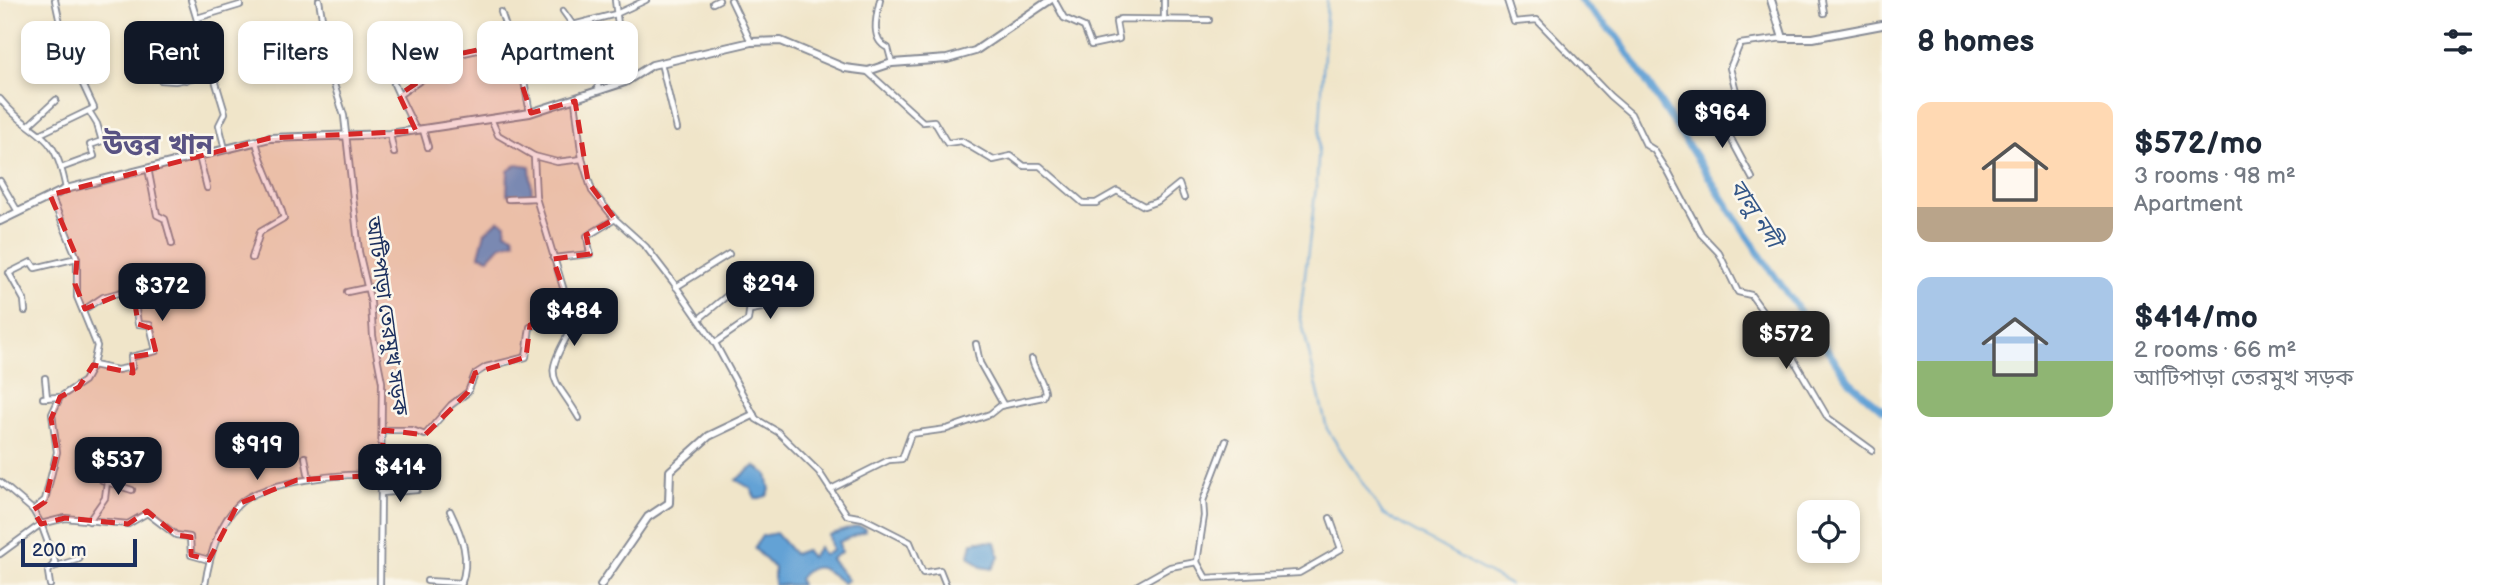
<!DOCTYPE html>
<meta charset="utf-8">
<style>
body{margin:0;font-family:"Balsamiq Sans","Noto Sans Bengali",sans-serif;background:#f2f2f3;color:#1f2937;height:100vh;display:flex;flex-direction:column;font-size:26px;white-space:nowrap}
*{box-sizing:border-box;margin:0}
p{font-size:23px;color:#747a83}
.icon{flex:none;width:38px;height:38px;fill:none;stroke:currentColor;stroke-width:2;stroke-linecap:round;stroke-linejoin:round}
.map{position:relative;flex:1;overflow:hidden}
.side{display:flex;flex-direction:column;background:#fff;width:630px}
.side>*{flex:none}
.banner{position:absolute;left:21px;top:21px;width:665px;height:63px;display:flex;gap:14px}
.tools{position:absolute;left:1797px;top:500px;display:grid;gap:14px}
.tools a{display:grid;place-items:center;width:63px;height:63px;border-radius:14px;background:#fff;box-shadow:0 4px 10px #0003;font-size:35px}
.scale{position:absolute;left:21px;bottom:18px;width:116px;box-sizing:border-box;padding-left:7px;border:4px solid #1b2f5e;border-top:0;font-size:19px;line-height:24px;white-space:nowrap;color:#1b2f5e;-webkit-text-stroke:5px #fbf7ec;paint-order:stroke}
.price{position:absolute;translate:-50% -60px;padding:0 16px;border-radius:14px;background:#111827;color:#fff;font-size:23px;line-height:46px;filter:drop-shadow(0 2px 4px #0008)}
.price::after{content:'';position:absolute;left:50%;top:42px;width:21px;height:16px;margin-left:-10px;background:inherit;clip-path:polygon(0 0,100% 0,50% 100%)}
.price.current{background:#222;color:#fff}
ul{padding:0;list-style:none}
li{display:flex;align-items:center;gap:21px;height:175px;padding:0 35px}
li span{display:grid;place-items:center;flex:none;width:196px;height:140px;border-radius:14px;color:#555}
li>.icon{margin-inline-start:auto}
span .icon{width:84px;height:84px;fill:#fffc;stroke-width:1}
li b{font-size:30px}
h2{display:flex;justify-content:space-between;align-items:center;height:84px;padding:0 35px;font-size:30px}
.chip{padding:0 24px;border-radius:14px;background:#fff;box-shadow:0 4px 10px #0003;font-size:24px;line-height:63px}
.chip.current{background:#111827;color:#fff}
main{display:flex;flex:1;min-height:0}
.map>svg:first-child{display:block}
.water{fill:#63a2d5;stroke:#3f689a;stroke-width:2}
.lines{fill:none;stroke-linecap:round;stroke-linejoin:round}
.stream{stroke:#63a2d5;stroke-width:2}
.river{stroke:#63a2d5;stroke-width:7}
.street-casing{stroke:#868a94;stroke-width:8}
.secondary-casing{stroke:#868a94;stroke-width:10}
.street{stroke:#fff;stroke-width:4.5}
.secondary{stroke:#fff;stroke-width:6}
.marked{fill:#d62828;fill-opacity:0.2;stroke:#d62828;stroke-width:5;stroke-dasharray:14 9;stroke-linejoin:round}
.labels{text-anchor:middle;stroke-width:5;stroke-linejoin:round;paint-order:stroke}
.street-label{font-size:21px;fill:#1b2f5e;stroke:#fbf7ec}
.water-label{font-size:23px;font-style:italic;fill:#345788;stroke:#fbf7ec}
.district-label{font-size:28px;font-weight:bold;fill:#595383;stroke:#fbf7ec}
</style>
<main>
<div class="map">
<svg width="1882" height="585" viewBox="0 0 1882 585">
<rect width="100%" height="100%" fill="#fbf7ec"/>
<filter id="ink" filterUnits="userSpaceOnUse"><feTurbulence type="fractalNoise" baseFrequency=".0143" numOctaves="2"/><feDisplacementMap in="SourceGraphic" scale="14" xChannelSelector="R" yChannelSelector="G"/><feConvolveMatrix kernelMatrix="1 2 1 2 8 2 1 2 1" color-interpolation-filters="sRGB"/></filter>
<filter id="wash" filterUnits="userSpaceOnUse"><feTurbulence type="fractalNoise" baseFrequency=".00686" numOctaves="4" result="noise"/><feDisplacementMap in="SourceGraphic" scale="28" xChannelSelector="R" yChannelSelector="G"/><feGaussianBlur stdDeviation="1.57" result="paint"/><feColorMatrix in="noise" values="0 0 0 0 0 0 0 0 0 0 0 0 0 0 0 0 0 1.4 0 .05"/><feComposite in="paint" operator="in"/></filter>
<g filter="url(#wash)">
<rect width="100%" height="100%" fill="#f0e5c9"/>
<g class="water">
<polygon points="517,164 530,166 532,196 515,197 507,194 508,171"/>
<polygon points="499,220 506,224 505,232 513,235 515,241 500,246 489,258 479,255 485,232"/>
<polygon points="755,466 767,474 770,490 767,496 756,499 750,488 736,480"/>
<path d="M858 526 865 528V531L839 542 841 552 831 559 848 580 843 583C826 570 815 558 799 579L801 585H774V568L754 548 762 536 776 533 794 554 805 550 811 557 819 547 823 555 832 551 829 535Z"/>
<polygon points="978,541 995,542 999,557 992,569 981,567 969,556 972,543"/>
</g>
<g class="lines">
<polyline class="stream" points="1327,0 1317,179 1300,315 1327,429 1383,514 1510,585"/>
<polyline class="river" points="1580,0 1618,38 1762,258 1850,382 1882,410"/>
</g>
</g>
<g filter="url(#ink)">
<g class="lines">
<g class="street-casing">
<g id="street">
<polyline points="191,0 225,113 219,125 225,149"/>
<polyline points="319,0 332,78 344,116 359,252 371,303 373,336 382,382 380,585"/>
<polyline points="615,0 625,82"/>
<polyline points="731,0 751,42"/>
<path d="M880 0C876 17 870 40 888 48L892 63"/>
<polyline points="1054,0 1064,18 1084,27 1091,45 1119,39 1116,22 1120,19 1209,20"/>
<polyline points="1507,0 1514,22 1537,20 1610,96 1631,114 1646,145 1654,150 1668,172 1701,234 1719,253 1738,292 1751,295 1777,331 1828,418 1872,450"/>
<polyline points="1822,0 1824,13"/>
<polyline points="713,3 719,0"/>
<polyline points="563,11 573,25 616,14 646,0"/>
<polyline points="501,12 524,81 530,113"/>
<polyline points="197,18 240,5"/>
<polyline points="1164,20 1164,0"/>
<polyline points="177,47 186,80"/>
<polyline points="590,49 599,90"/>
<polyline points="661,63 677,129"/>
<polyline points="868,72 923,122 934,121 947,143 961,141 993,160 1011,156 1024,166 1040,166 1083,203 1096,203 1117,191 1144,206 1158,201 1179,184 1184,198"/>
<polyline points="161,80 175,81 213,74"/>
<polyline points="394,84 399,95"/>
<path d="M0 99C33 140 54 124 66 189"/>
<polyline points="575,101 582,159 592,191 615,219 646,247 673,282 715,343 756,419 778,432 819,472 847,515 863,518 910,542 923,573 940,570 946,585"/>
<polyline points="1740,116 1745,125"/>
<polyline points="30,124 56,100"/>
<polyline points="416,130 399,95 459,54 509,43"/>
<polyline points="423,130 428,147"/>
<polyline points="42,133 94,108 65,46 55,0"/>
<polyline points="390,134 394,153"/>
<polyline points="199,156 207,188"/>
<polyline points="534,156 557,162 582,159"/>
<polyline points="61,168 94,156 90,145 102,141 97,124 89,111"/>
<polyline points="148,168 157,215 165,219 172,244"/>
<polyline points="1752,178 1723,124 1742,114 1730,68 1740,44 1783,38"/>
<polyline points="0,181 17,210"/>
<polyline points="51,196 77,258 77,297 97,346 93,365 84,381 60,397 52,414 57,452 45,500 33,510 41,524 65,518 128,524 147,513 176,535 190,537 191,555 209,560"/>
<polyline points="508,199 536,198"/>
<path d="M252 258 260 232 284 218C276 191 263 169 256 142"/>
<polyline points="553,258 590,254 587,236 615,219"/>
<polyline points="676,287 729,254"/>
<polyline points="347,292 366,288"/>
<path d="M565 294 581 309C572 319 575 324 569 333 541 381 555 376 579 418"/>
<polyline points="85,309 103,297 133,289 138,324 150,325 156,351 131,357 132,367 117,370 93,365"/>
<polyline points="751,310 783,304"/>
<polyline points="25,311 24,300 9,273 31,262 35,268 77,258"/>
<polyline points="699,319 729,294"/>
<polyline points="715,343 748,320 751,298 760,283"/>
<polyline points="976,344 980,363 1003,404"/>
<polyline points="45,378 47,398"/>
<polyline points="43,398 60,397"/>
<polyline points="384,430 412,430 425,435 451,405 468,392 475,374 486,367 526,357 530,327 546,321 565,294 536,198 534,156 498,135 492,121"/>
<polyline points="305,457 309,478"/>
<polyline points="0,482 33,510"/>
<polyline points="107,482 132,490"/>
<path d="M833 488 889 460 902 459 911 434 947 429 990 414 1000 406 1043 397 1045 392C1043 380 1033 368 1032 359"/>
<polyline points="381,493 417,490"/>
<path d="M450 511C462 536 471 558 461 585"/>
<polyline points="89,521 105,498 107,482 102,480"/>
<polyline points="0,554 41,524 55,562 48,572 50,585"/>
<polyline points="1197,562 1204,516 1203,501 1226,441"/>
<polyline points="50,568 79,559"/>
<polyline points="427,581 462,583"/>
<path d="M205 585C209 558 218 525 238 505 261 481 348 472 380 475"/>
<polyline points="1138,585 1170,567 1197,562 1206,578 1299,573 1341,549 1330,518"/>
</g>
</g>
<g class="secondary-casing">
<g id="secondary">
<polyline points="1771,0 1783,38 1813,38 1882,25"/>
<polyline points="0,221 66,189 270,138 390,134 530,113 625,82 652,65 751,42 781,41 845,68 868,71 892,63 947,59 975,51 1050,0"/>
<polyline points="601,585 648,517 669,503 670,471 709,436 753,415"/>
</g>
</g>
<use href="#street" class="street"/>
<use href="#secondary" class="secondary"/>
</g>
</g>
<path class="marked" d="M509 43 531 113 575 101 588 182 615 219 586 235 590 254 553 259 565 294 546 321 530 325 526 357 475 373 468 392 425 435 384 430 380 475 297 480 238 504 209 560 191 555V537L176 535 147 511 128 524 65 518 41 524 33 510 45 502 57 452 51 419 60 397 79 387 93 365 133 373 131 357 156 353 150 328 138 324 133 289 85 309 75 284 77 258 50 195 270 138 416 131 399 95 459 54Z"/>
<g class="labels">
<g class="street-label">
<text transform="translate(387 316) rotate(82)" y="7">আটিপাড়া তেরমুখ সড়ক</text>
</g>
<g class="water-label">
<text transform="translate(1756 213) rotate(57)" y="8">বালু নদী</text>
</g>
<g class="district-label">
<text x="158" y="154">উত্তর খান</text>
</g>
</g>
</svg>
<div class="tools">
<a><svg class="icon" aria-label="locate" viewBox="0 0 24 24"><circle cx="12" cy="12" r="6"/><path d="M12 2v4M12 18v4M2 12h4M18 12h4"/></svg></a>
</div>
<div class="scale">200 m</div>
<b class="price" style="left:1722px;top:150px">$964</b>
<b class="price" style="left:770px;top:321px">$294</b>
<b class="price" style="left:162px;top:323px">$372</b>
<b class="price" style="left:574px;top:348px">$484</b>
<b class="price current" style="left:1786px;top:371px">$572</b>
<b class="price" style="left:257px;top:482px">$919</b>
<b class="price" style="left:118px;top:497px">$537</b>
<b class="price" style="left:400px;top:504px">$414</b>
<div class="banner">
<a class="chip">Buy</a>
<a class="chip current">Rent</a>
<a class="chip">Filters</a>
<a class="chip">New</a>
<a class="chip">Apartment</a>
</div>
</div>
<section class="side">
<h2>8 homes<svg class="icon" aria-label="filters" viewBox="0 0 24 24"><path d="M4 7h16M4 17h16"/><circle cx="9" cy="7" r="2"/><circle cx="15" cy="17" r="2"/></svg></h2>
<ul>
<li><span style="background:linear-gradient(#ffd9b3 75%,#b9a48a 0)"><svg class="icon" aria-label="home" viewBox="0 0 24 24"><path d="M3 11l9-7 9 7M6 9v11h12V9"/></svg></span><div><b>$572/mo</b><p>3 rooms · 98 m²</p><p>Apartment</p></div></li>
<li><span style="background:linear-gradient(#a9c7e8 60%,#8fb573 0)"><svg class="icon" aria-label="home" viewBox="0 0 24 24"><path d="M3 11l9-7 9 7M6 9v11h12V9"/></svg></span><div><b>$414/mo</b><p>2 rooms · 66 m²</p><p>আটিপাড়া তেরমুখ সড়ক</p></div></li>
</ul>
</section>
</main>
